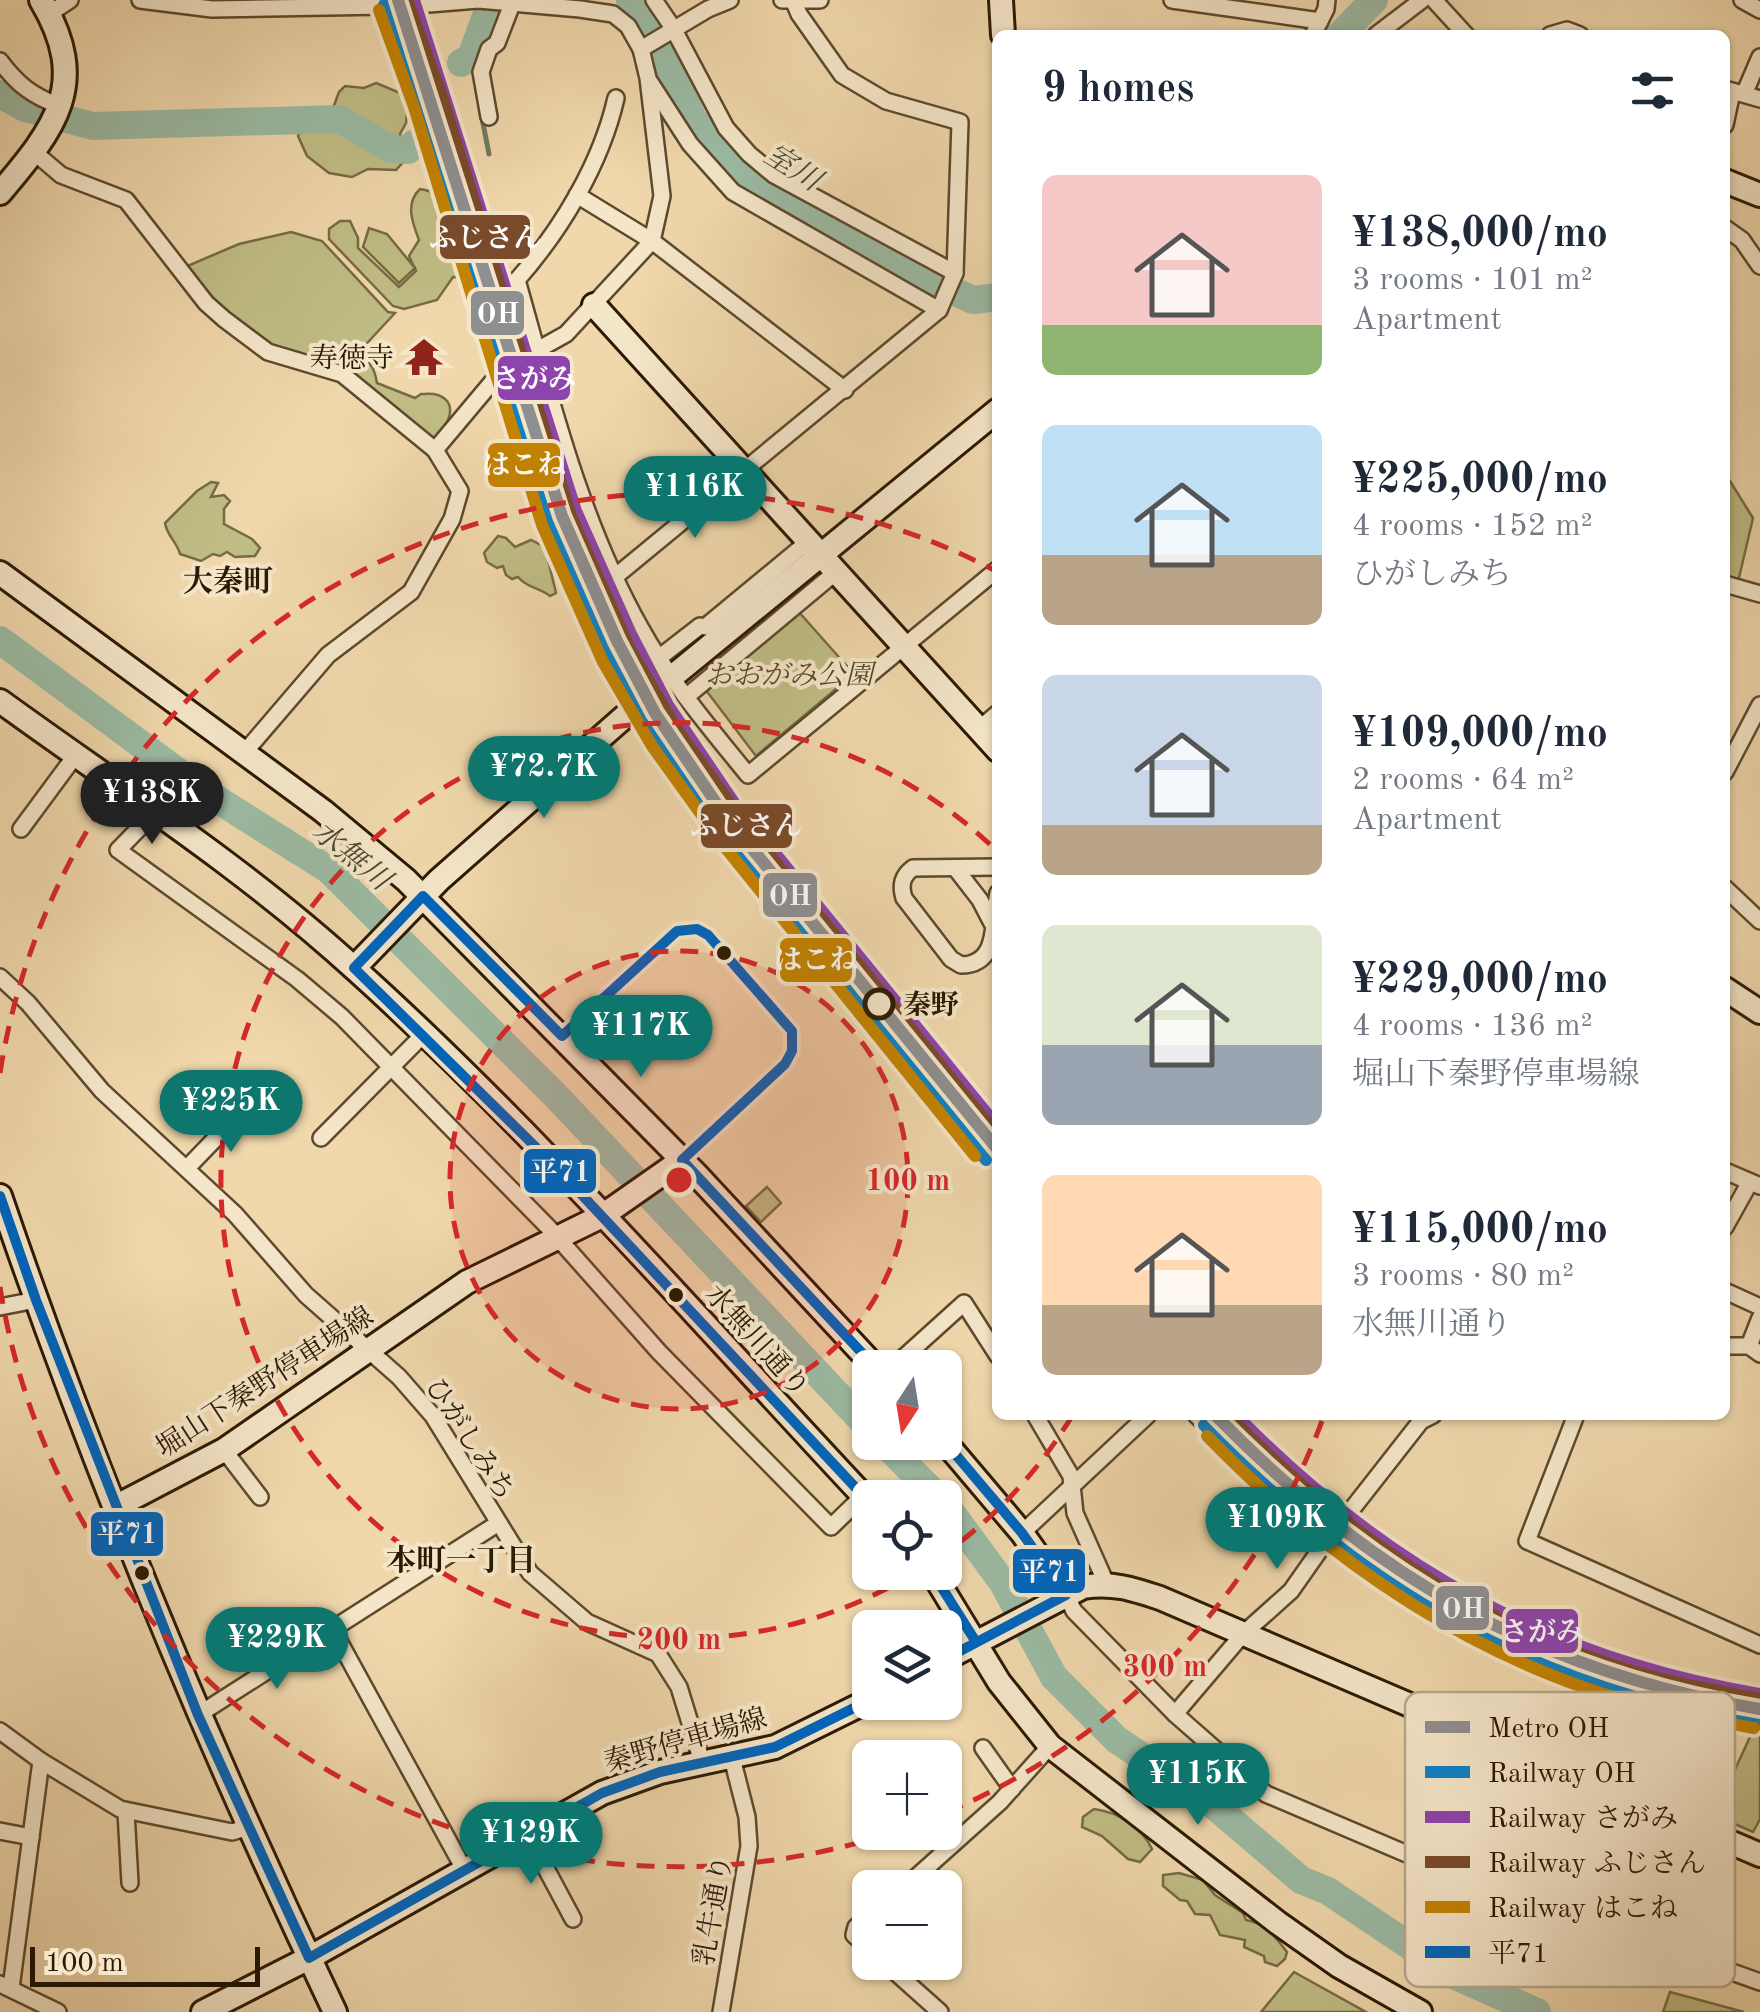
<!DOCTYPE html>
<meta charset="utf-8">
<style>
body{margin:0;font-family:"Old Standard TT","Noto Serif JP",serif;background:#f2f2f3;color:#1f2937;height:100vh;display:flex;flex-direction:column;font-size:38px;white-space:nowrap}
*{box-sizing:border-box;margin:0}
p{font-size:32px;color:#747a83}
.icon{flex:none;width:55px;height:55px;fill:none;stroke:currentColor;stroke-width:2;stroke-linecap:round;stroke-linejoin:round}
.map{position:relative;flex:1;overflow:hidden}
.sheet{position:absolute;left:992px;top:30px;width:738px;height:1390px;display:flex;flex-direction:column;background:#fff;border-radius:15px;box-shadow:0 2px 8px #0004}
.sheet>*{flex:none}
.needle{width:65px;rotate:192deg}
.tools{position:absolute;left:852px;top:1350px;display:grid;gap:20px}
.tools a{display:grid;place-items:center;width:110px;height:110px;border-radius:15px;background:#fff;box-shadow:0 2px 8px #0004;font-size:50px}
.scale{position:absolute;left:30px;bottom:25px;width:230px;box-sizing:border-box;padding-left:10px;border:5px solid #2c1903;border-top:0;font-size:28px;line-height:35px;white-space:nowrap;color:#2c1903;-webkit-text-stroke:8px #f5e6c9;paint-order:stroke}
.price{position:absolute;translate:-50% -85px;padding:0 22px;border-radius:35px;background:#0f766e;color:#fff;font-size:32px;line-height:65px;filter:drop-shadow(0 2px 5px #0008)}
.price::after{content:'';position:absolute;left:50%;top:60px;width:30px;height:22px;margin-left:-15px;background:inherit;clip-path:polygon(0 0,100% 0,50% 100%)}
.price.active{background:#222;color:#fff}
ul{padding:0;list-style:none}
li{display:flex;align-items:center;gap:30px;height:250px;padding:0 50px}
li span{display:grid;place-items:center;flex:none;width:280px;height:200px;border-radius:15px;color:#555}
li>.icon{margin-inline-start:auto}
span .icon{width:120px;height:120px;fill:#fffc;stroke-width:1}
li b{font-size:42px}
h2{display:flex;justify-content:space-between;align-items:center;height:120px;padding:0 50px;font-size:42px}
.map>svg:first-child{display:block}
.green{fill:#c0bd85;stroke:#766b44;stroke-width:2.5}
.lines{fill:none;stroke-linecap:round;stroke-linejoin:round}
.stream{stroke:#6f7a64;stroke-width:5}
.river{stroke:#9bbba4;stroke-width:28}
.street-tunnel{stroke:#c9b28a;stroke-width:15;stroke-dasharray:15 8;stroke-linecap:butt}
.secondary-tunnel{stroke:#c9b28a;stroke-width:22;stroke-dasharray:22 11;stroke-linecap:butt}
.street-casing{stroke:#5d492d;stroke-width:20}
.secondary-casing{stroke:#2c1903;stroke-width:28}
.street{stroke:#f5e6c9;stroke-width:15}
.secondary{stroke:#f5e6c9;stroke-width:22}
.bus-1-casing{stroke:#f5e6c9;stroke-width:18}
.bus-1{stroke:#0065bd;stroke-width:10}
.rail-1-casing{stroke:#f5e6c9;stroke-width:20}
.rail-2-casing{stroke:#f5e6c9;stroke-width:20}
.rail-3-casing{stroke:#f5e6c9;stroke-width:20}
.rail-4-casing{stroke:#f5e6c9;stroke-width:20}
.rail-1{stroke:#0d82c7;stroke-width:12}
.rail-2{stroke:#8e44ad;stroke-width:12}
.rail-3{stroke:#7a4b2a;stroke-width:12}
.rail-4{stroke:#c48301;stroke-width:12}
.metro-1-casing{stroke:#f5e6c9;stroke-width:20}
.metro-1{stroke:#8e8f91;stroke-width:12}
.ring{fill:none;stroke:#d62828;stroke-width:5;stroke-dasharray:18 12}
.bus-dot{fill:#2c1903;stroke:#f5e6c9;stroke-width:4}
.stop-dot{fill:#f5e6c9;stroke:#2c1903;stroke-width:5}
.labels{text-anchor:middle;stroke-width:8;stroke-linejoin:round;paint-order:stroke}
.poi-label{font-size:28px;fill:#2c1903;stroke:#f5e6c9;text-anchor:end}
.park-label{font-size:28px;font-style:italic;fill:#584a2a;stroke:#f5e6c9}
.stop-label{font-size:28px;font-weight:bold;fill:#2c1903;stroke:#f5e6c9;text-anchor:start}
.street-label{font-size:28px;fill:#2c1903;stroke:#f5e6c9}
.water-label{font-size:30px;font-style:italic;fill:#4d4a33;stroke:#f5e6c9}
.neighbourhood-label{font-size:30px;font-weight:bold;fill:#2c1903;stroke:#f5e6c9}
.key{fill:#f5e6c9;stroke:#b9a88e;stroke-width:2.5}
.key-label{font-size:28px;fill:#2c1903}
.centre{fill:#d62828;stroke:#f5e6c9;stroke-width:5}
.ring-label{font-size:30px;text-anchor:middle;font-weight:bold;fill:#d62828;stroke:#f5e6c9;stroke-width:8;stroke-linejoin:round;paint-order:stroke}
.line-badge{stroke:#f5e6c9;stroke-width:4}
.badge-label{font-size:28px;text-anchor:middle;font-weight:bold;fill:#fff}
</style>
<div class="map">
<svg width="1760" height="2012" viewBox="0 0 1760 2012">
<rect width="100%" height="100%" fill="#f0d8ac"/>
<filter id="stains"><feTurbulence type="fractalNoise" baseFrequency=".002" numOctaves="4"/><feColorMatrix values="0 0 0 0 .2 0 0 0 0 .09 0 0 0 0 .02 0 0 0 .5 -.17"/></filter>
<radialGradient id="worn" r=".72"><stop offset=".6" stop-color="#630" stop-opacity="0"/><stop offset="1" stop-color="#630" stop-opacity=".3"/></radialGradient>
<g class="green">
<polygon points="376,83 398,92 408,102 406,123 400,134 404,161 396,170 368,169 352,177 329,173 307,156 298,136 305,122 329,119 339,92 345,86 364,88"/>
<path d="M420 189 429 191C448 213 473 245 471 275L465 278 453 277 437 300 404 309 393 306 329 239V229L340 221H350L358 238V248L399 287 416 271 415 268 399 283 363 247 369 228 387 234 414 267 409 256 419 240C412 222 405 203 420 189Z"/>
<polygon points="291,232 322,241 388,312 395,313 343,369 277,351 212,303 185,267 239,244"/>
<path d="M358 359C372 359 375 372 377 383L415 398 421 394C426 394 432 393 438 395 463 404 444 434 429 441L353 379 351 371Z"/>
<polygon points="1725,473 1753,518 1738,582 1725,581"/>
<path d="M211 482 218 483 211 497 224 495 230 501 224 509V524L252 539 260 548 255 556 235 557 227 552 220 556 213 554 201 561 180 554C177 542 167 536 165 523L197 491Z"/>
<path d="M498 536 506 538 515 547 531 540 545 547 556 593 550 596C538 587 527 588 518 577L512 579 506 575 503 566 497 568 487 562 484 553Z"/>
<polygon points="798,611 854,674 756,756 705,689"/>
<polygon points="767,1187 781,1203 761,1222 746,1206"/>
<polygon points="1756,1724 1760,1725 1760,1819 1753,1832 1714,1815"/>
<path d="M1094 1809C1118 1812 1142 1827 1152 1849L1140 1862 1128 1859 1102 1836 1082 1827 1083 1817Z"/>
<path d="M1179 1873 1203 1880 1215 1895 1243 1913 1246 1920C1268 1924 1275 1937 1287 1952L1285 1959 1277 1966 1265 1962 1264 1956 1244 1947 1245 1940 1220 1935 1210 1915 1195 1914 1187 1901 1180 1900 1163 1886V1875Z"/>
<polygon points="1294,1972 1366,2012 1261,2012"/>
<polygon points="1670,1992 1744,2012 1663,2012"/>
</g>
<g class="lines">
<g class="stream">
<polyline points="471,57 474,73"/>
<polyline points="481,113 489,154"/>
</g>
<g class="river">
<polyline points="630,0 646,18 693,119 731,167 770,197 864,250 973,300 998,297"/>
<polyline points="1340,35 1374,0"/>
<polyline points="461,63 471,57 492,0"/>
<polyline points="0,94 25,108 93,126 339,119 391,149 408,150 415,143"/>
<polyline points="0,640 204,791 329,870 556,1096 870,1429"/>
<polyline points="883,1442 939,1498"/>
<polyline points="945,1504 1003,1583 1054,1677 1117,1740 1210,1802 1301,1880 1328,1891 1453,1975 1537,2012"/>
</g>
<polyline class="street-tunnel" points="386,6 429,4"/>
<polyline class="secondary-tunnel" points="632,710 678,672"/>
<g class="street-casing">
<g id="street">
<polyline points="140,0 212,9 386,6"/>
<polyline points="654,0 673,28 726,128 749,154 774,175 955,273"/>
<polyline points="782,0 820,0"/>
<polyline points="1172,0 1320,21"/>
<polyline points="1434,0 1466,35"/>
<polyline points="1742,0 1760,10"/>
<polyline points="429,4 478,0 580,9 613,14 628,26 641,49 648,78 662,196 652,241 566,334 503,369 435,450"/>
<polyline points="49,14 70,0"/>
<polyline points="1313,35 1326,9 1327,0"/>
<polyline points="1376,35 1422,0"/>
<polyline points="1550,35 1567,30 1580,35"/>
<polyline points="641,49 708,9 730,0"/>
<path d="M0 61C17 84 32 96 60 106"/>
<polyline points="650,82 690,144 733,192 939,310"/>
<polyline points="1725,89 1760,99"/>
<polyline points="1745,92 1760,57"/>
<path d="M616 98C601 164 561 230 517 280 550 397 580 520 640 627 669 680 710 728 748 775L998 569"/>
<polyline points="489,117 481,72 489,49 497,43 512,4"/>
<polyline points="1725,125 1732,92"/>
<polyline points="34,152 61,175 126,200 206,303 224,319 268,352 342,374 435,450 460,491 452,519 411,592 328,655 244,753"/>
<polyline points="577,195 652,241 845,390"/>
<polyline points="1725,228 1742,240 1760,266"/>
<polyline points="616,576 939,310 955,273 960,122 886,101 842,75 799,14 794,2"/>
<polyline points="1725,584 1760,594"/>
<polyline points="660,657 700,626 705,627 809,541"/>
<polyline points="686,697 836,572"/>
<polyline points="979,729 998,713"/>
<polyline points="1725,772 1760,705"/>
<polyline points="154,813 118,850 297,979 342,1017 549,1228 659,1352 831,1527 863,1496"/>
<polyline points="21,829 75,756"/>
<path d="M998 867 913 868C902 876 900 885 904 898L951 959 961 965C1000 965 992 920 998 893"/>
<polyline points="956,869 980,900 992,923"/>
<polyline points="1725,888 1760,921"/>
<polyline points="0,977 28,1003 102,1091 235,1214 306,1295 399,1377 433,1416 530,1573 587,1622 658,1654 679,1687 702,1762"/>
<polyline points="321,1138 425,1033"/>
<polyline points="187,1168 243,1110"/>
<polyline points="1725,1171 1760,1186"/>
<polyline points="1725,1227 1750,1182"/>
<polyline points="1725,1291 1760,1307"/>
<polyline points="0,1307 36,1300"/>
<polyline points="1725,1346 1749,1346 1760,1354"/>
<polyline points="1749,1346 1760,1318"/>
<polyline points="892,1368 964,1303 998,1356"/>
<polyline points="1035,1415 1071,1476 1075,1513 1106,1583"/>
<polyline points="1196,1415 1327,1538"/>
<polyline points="1576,1415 1527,1541 1760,1645"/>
<polyline points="224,1450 260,1497"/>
<polyline points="1345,1518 1421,1421 1433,1415"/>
<polyline points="1022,1533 1148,1415"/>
<polyline points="1066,1595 1074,1611 1175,1714 1266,1794 1428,1863 1760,1982"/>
<polyline points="333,1630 464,1869"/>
<polyline points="1175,1714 1243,1634 1291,1591 1331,1534"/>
<polyline points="198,1715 497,1524"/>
<polyline points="0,1731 41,1761 120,1809 232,1832 249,1827"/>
<polyline points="983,1748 1012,1789"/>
<polyline points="126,1812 130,1883"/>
<polyline points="0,1831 31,1837"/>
<polyline points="528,1835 573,1919"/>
<polyline points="904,1888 1000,1802 1050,1746"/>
<polyline points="870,1914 856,1927 854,1935 870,1950"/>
<polyline points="1648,1940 1700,1830"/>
<polyline points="884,1962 940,2012"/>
<polyline points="0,1984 58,2012"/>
<polyline points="11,1988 41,1761"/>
<polyline points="721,2012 749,1846 747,1817 732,1758"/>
</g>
</g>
<g class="secondary-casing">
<g id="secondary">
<polyline points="1001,0 1003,35"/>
<polyline points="1725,181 1760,195"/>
<path d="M0 193C55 128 91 84 41 0"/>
<polyline points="594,305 998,750"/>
<polyline points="0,573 323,811 406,880 696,1174 876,1368"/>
<polyline points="678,672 998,410"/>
<path d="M0 701C120 788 247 870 356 970 539 1135 702 1324 870 1503"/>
<polyline points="354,968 439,880 632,710"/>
<polyline points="1725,989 1760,1012"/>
<path d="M0 1196C95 1474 208 1747 335 2012"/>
<polyline points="945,1442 1022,1533 1066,1595"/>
<polyline points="117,1506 224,1450 467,1282 602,1216 682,1160"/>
<polyline points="932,1572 999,1682 1050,1746 1278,1923 1339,1966 1420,2012"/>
<path d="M945 1659 1083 1587C1112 1582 1133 1589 1160 1598L1760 1855"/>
<polyline points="203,2012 309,1958 602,1793 660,1772 775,1747 870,1700"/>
</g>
</g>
<use href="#street" class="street"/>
<use href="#secondary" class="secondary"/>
<g class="bus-1-casing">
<g id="bus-1">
<polyline points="0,1196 36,1300 198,1715 309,1958 602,1793 660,1772 775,1747 870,1700"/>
<polyline points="945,1442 1022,1533 1066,1595 945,1659"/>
<polyline points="870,1503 553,1164 354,968 423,896 562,1036 677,931 697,929 708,935 792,1031 792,1051 785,1064 682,1160 876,1368"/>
<polyline points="932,1572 976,1642"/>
</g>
</g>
<use href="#bus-1" class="bus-1"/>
<g class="rail-1-casing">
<g id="rail-1">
<polyline points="384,5 548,521 604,648 643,721 711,822 986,1160"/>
<path d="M1204 1425C1365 1590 1529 1685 1758 1724"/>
</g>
</g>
<g class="rail-2-casing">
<g id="rail-2">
<polyline points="414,0 576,511 631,634 668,705 735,804 998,1127"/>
<path d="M1236 1415C1386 1568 1548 1658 1760 1694"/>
</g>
</g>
<g class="rail-3-casing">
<g id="rail-3">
<polyline points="407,0 442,97 571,516 629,647 676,728 748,828 998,1136"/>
<path d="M1228 1415C1338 1528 1467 1619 1619 1667 1665 1682 1713 1690 1760 1699"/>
</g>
</g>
<g class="rail-4-casing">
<g id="rail-4">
<polyline points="379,10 414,107 542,525 603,662 652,746 724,846 975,1156"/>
<path d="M1207 1436C1321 1553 1455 1648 1613 1697 1659 1711 1707 1719 1754 1728"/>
</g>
</g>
<use href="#rail-1" class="rail-1"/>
<use href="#rail-2" class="rail-2"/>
<use href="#rail-3" class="rail-3"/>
<use href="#rail-4" class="rail-4"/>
<g class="metro-1-casing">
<g id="metro-1">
<polyline points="398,0 562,516 617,641 655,713 723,813 998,1150"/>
<path d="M1215 1415C1374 1577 1535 1671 1760 1709"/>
</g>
</g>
<use href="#metro-1" class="metro-1"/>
</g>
<circle cx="679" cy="1180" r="229" fill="#d62828" fill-opacity=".12"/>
<g class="ring">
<circle cx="679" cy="1180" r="229"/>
<path d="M1072 1416A458 458 0 0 1 948 1551M915 1573A458 458 0 1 1 997 851"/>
<path d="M1322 1421A687 687 0 0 1 947 1812M891 1833A687 687 0 0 1 0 1287M0 1073A687 687 0 0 1 996 571"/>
</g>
<defs>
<g id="temple-bare" transform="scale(3)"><path d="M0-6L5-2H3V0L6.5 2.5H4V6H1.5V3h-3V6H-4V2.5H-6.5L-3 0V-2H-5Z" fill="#8f2418" stroke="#f5e6c9" stroke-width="2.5" paint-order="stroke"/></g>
</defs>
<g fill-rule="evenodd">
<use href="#temple-bare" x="424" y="357"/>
</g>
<g class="bus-dot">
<circle cx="724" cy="953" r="9"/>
<circle cx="676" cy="1295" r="9"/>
<circle cx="142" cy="1573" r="9"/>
</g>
<circle class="stop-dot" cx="879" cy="1004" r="14"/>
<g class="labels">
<g class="poi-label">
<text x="394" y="367">寿徳寺</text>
</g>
<g class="park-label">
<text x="789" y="684">おおがみ公園</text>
</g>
<g class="stop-label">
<text x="903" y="1014">秦野</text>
</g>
<g class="street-label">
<text transform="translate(758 1340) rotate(48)" y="10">水無川通り</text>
<text transform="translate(264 1381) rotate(-33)" y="10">堀山下秦野停車場線</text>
<text transform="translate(471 1438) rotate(57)" y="10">ひがしみち</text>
<text transform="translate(685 1739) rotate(-16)" y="10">秦野停車場線</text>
<text transform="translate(712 1910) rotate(-80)" y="10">乳牛通り</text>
</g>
<g class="water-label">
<text transform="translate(793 167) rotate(32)" y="10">室川</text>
<text transform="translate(352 855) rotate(39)" y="10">水無川</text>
</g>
<g class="neighbourhood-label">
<text x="228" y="591">大秦町</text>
<text x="461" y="1570">本町一丁目</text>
</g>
</g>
<rect x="1405" y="1692" width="330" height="295" rx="15" class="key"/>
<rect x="1425" y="1721" width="45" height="12" fill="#8e8f91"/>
<rect x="1425" y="1766" width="45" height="12" fill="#0d82c7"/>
<rect x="1425" y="1811" width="45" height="12" fill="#8e44ad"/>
<rect x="1425" y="1856" width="45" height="12" fill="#7a4b2a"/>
<rect x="1425" y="1901" width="45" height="12" fill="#c48301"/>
<rect x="1425" y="1946" width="45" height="12" fill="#0065bd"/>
<g class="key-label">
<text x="1488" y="1737">Metro OH</text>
<text x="1488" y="1782">Railway OH</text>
<text x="1488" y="1827">Railway さがみ</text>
<text x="1488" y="1872">Railway ふじさん</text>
<text x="1488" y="1917">Railway はこね</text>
<text x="1488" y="1962">平71</text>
</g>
<circle cx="679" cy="1180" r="15" class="centre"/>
<g class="ring-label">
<text x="908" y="1190">100 m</text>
<text x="679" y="1649">200 m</text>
<text x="1165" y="1676">300 m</text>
</g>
<g class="line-badge">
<rect x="438" y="213" width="94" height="48" rx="10" fill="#7a4b2a"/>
<rect x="469" y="289" width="57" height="48" rx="10" fill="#8e8f91"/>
<rect x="496" y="354" width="76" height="48" rx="10" fill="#8e44ad"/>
<rect x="486" y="441" width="76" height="48" rx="10" fill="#c48301"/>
<rect x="699" y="802" width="95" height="48" rx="10" fill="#7a4b2a"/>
<rect x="761" y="871" width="58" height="48" rx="10" fill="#8e8f91"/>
<rect x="778" y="936" width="76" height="48" rx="10" fill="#c48301"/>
<rect x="522" y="1147" width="76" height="48" rx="10" fill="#0065bd"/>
<rect x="89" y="1510" width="76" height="48" rx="10" fill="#0065bd"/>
<rect x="1011" y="1547" width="76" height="48" rx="10" fill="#0065bd"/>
<rect x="1434" y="1584" width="57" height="48" rx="10" fill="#8e8f91"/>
<rect x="1504" y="1607" width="76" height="48" rx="10" fill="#8e44ad"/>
</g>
<g class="badge-label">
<text x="485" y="247">ふじさん</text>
<text x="498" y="323">OH</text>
<text x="534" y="388">さがみ</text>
<text x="524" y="474">はこね</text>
<text x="746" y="835">ふじさん</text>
<text x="790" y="905">OH</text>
<text x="816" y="969">はこね</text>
<text x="560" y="1181">平71</text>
<text x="127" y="1543">平71</text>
<text x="1049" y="1581">平71</text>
<text x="1463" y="1618">OH</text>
<text x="1542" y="1641">さがみ</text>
</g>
<rect width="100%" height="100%" filter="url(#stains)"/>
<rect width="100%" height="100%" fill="url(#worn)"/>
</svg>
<div class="tools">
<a><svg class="needle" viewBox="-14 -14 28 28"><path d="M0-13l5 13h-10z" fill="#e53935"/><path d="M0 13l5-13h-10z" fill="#747a83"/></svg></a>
<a><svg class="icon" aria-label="locate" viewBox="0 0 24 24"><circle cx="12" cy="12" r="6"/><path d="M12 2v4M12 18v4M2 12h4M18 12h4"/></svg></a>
<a><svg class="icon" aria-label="layers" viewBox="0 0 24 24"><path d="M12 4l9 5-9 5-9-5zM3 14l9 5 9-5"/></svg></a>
<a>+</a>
<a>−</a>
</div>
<div class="scale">100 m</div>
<b class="price" style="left:695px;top:541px">¥116K</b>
<b class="price" style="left:544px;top:821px">¥72.7K</b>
<b class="price active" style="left:152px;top:847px">¥138K</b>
<b class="price" style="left:641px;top:1080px">¥117K</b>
<b class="price" style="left:231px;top:1155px">¥225K</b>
<b class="price" style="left:1277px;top:1572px">¥109K</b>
<b class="price" style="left:277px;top:1692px">¥229K</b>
<b class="price" style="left:1198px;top:1828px">¥115K</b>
<b class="price" style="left:531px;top:1887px">¥129K</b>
<section class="sheet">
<h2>9 homes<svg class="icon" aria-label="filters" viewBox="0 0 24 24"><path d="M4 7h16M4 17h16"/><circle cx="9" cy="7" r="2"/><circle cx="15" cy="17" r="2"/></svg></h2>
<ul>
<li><span style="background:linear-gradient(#f6c9c9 75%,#8fb573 0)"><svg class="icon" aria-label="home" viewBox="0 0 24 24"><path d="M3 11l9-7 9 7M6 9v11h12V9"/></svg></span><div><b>¥138,000/mo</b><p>3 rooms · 101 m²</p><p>Apartment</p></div></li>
<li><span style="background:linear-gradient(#bfe0f5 65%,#b9a48a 0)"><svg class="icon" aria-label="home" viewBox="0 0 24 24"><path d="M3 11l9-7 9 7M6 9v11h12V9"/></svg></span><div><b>¥225,000/mo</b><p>4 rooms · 152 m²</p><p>ひがしみち</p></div></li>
<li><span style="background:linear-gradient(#c9d6e8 75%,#b9a48a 0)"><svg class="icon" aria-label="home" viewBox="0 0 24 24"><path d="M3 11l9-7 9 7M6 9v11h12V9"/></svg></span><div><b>¥109,000/mo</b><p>2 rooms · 64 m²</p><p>Apartment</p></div></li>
<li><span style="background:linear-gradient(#dfe7d0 60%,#9aa5b1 0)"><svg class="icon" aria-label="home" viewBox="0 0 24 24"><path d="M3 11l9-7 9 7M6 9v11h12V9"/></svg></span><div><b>¥229,000/mo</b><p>4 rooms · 136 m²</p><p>堀山下秦野停車場線</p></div></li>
<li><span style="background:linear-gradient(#ffd9b3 65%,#b9a48a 0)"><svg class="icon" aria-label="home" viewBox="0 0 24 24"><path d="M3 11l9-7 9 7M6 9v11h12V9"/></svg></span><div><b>¥115,000/mo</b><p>3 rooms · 80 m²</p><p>水無川通り</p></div></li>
</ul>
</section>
</div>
